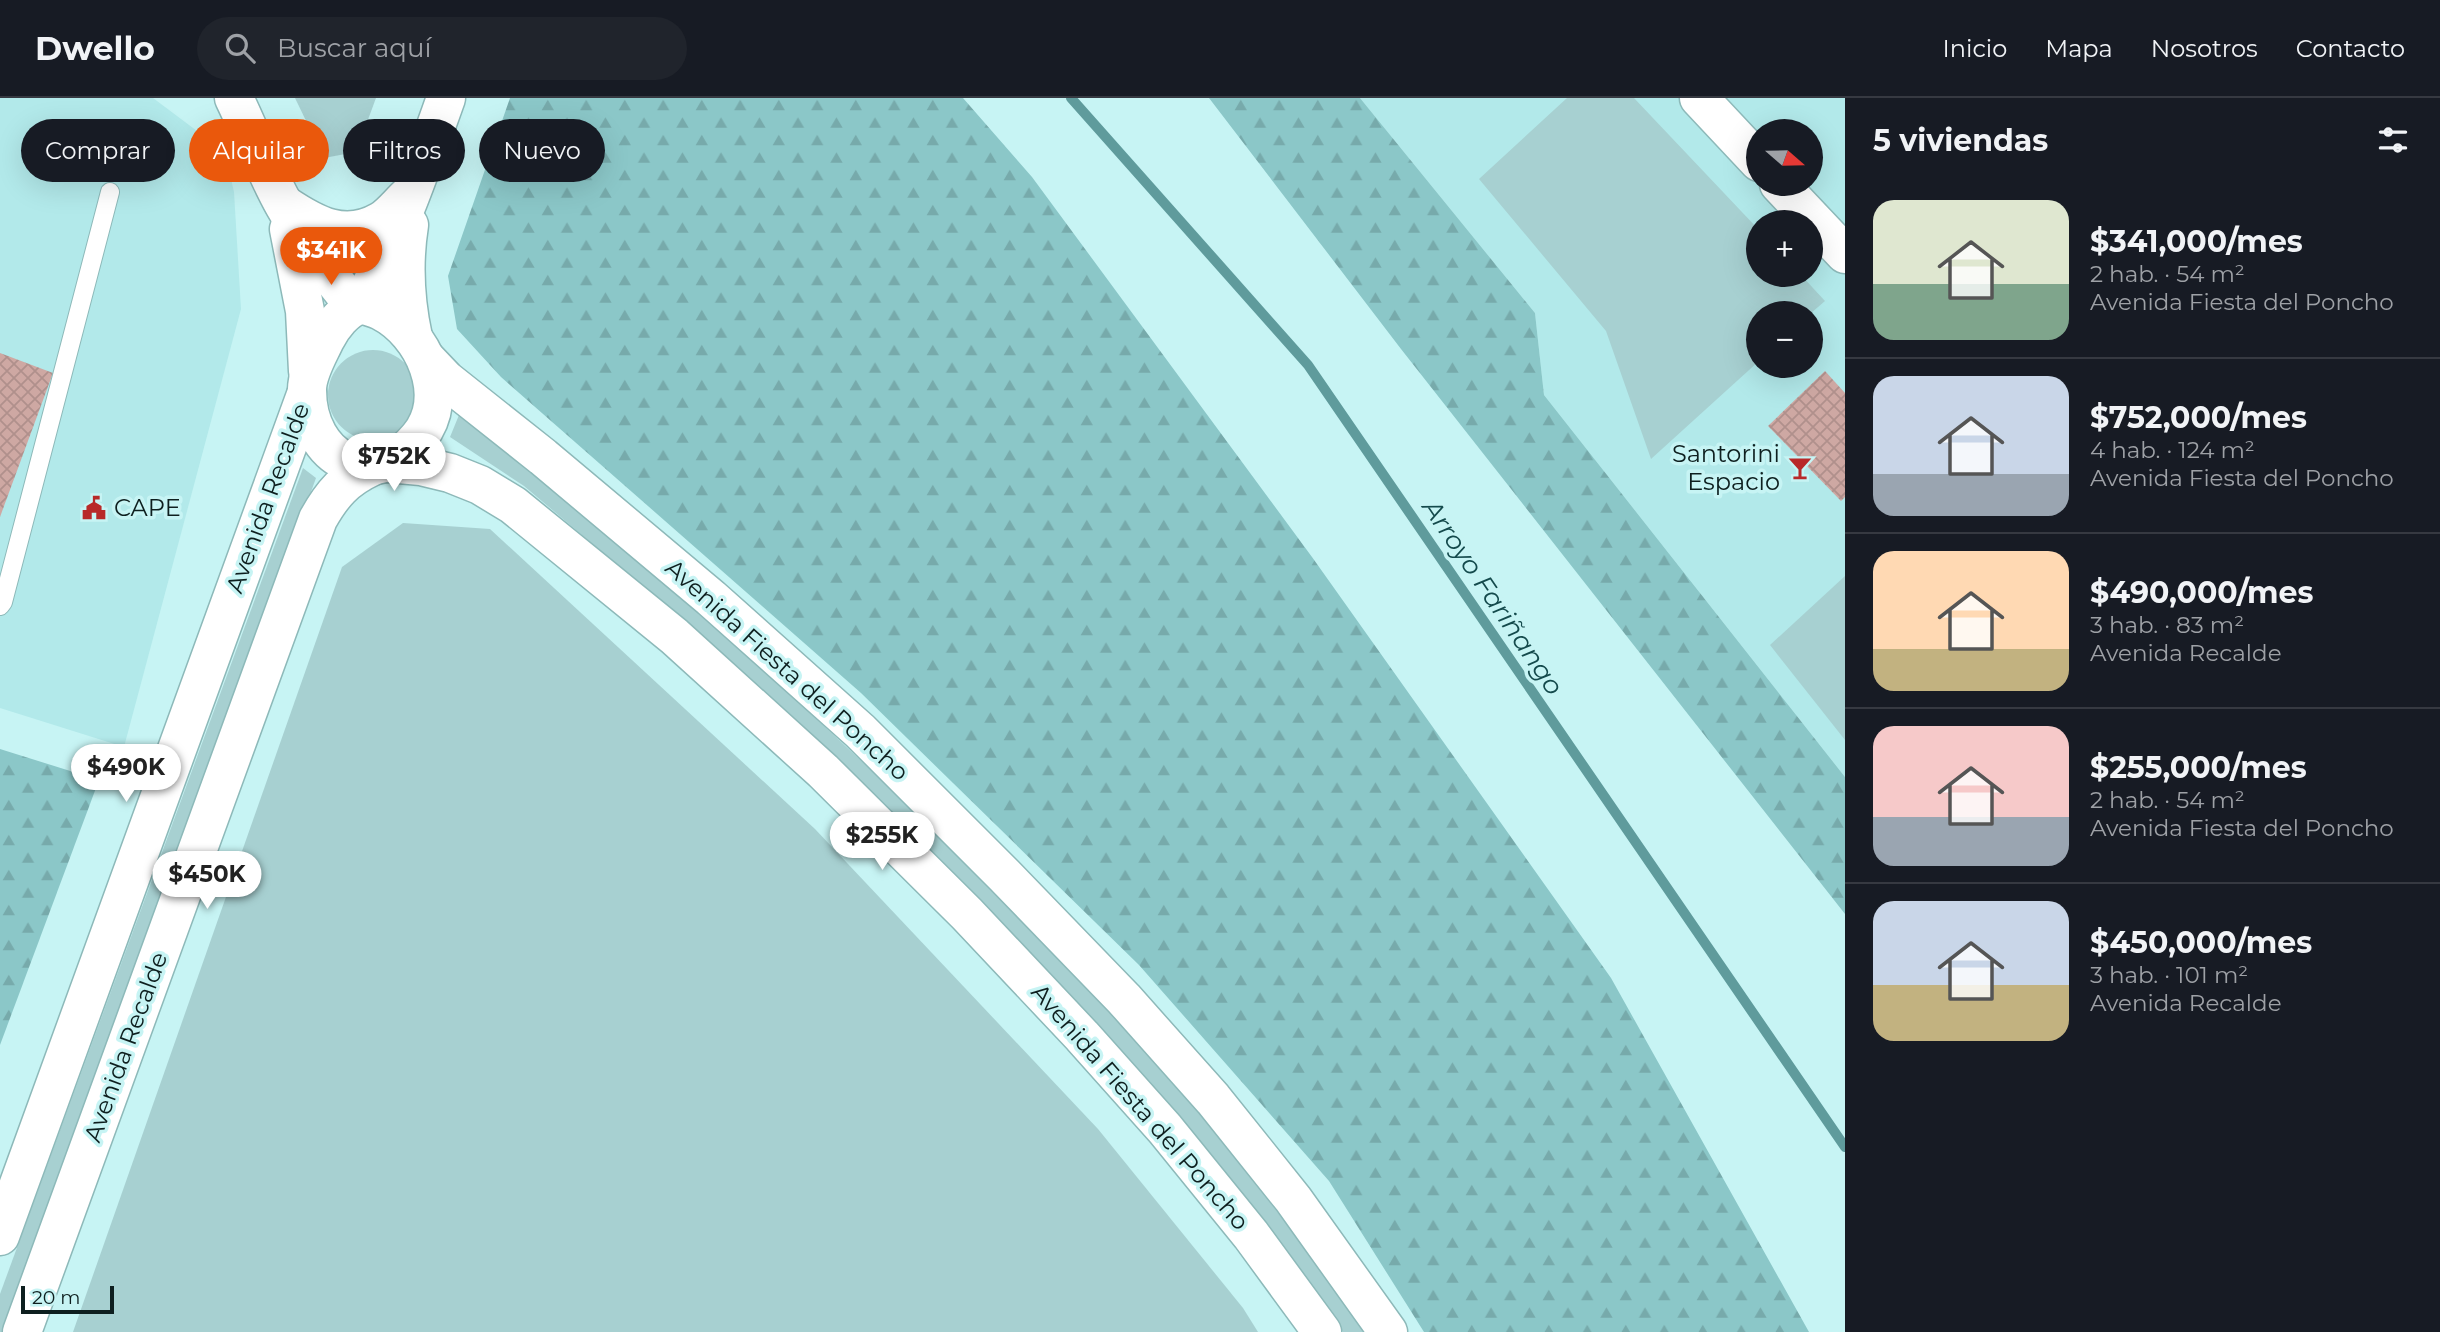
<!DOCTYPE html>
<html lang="es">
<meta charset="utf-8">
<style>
body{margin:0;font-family:Montserrat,sans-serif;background:#20242c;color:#f1f3f6;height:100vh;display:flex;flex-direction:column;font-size:26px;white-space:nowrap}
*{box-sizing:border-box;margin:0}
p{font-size:23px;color:#9ea1a6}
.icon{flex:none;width:38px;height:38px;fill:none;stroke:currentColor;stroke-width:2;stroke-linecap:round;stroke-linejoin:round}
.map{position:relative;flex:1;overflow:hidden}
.details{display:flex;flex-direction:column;background:#171b24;width:595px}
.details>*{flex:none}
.hud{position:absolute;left:21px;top:21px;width:665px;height:63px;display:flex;gap:14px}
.needle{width:46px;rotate:110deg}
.tools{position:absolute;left:1746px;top:21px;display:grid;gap:14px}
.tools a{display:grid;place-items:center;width:77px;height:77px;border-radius:50%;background:#171b24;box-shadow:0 7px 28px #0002;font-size:35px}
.scale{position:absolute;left:21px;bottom:18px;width:93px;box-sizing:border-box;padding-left:7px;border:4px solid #0e1f1f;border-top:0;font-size:19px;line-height:24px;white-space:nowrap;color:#0e1f1f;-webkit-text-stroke:5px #c7f4f4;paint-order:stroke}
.price{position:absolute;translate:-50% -60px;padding:0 16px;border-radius:24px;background:#fff;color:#222;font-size:23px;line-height:46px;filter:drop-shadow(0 2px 4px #0008)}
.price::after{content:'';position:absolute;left:50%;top:42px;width:21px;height:16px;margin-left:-10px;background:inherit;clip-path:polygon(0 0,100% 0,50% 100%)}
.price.selected{background:#ea580c;color:#fff}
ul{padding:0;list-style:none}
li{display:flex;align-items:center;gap:21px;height:175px;padding:0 28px}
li+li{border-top:2px solid #363941}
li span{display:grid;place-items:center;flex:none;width:196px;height:140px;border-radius:21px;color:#555}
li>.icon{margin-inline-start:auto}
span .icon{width:84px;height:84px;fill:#fffc;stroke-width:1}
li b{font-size:30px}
h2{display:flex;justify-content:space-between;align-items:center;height:84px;padding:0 28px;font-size:30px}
.chip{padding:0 24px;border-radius:32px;background:#171b24;box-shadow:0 7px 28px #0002;font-size:24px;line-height:63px}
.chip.selected{background:#ea580c;color:#fff}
header{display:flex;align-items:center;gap:42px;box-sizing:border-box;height:98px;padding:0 35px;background:#171b24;border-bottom:2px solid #363941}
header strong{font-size:33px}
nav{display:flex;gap:38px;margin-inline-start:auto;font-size:24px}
.search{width:490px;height:63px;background:#20242c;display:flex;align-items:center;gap:18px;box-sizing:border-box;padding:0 24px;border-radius:38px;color:#9ea1a6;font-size:26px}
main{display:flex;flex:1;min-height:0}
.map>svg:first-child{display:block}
.built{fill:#b2e9ea;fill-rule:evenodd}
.grass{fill:#a7d0d1}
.forest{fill:url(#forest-firs)}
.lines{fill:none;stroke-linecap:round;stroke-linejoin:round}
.stream{stroke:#5f9b9c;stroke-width:10}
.building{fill:url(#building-cross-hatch)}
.lane-casing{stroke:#8db9b9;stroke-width:20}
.secondary-casing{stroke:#8db9b9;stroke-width:41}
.lane{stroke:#fff;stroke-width:18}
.secondary{stroke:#fff;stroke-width:38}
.labels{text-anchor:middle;stroke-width:7;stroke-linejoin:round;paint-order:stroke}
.poi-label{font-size:24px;fill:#0e1f1f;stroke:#c7f4f4;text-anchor:end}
.street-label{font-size:24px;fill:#0e1f1f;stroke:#c7f4f4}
.water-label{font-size:26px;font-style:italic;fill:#144a4c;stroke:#c7f4f4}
</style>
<header>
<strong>Dwello</strong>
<div class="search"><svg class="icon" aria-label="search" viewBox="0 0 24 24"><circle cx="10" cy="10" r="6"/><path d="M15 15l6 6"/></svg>Buscar aquí</div>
<nav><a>Inicio</a><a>Mapa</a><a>Nosotros</a><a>Contacto</a></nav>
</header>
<main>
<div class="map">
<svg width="1845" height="1234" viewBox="0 0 1845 1234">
<defs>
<pattern id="forest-firs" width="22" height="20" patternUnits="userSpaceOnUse" patternTransform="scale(1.75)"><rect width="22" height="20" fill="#8bc7c8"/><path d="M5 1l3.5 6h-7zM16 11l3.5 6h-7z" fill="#77aaab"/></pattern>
<pattern id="building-cross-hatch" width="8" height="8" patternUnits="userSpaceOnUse" patternTransform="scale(1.75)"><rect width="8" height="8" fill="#cea8a3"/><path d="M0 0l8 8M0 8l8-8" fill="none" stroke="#b0908c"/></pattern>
</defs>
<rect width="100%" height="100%" fill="#c7f4f4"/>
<g class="built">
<polygon points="0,0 153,0 225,54 234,94 241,211 124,649 0,610"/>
<path d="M1360 0H1845V679L1544 297 1535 215ZM1759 33H1811V86H1759ZM1759 124H1811V177H1759ZM1759 215H1811V268H1759Z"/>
</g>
<g class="grass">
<polygon points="295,0 376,0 356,54 324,60"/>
<polygon points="1567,0 1634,0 1759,132 1759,177 1801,177 1825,203 1811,215 1759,215 1759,263 1651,361 1606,233 1479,81"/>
<circle cx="373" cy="297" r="45"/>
<path d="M459 317C628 447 786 588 938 737 1028 824 1117 914 1197 1011 1256 1083 1311 1159 1365 1234H1343L1257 1115 685 524 524 388 450 339Z"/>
<polygon points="303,370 316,380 5,1234 0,1234 0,1196"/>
<polygon points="403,425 490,431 815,731 1098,1031 1243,1210 1258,1234 73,1234 342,469"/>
<polygon points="1845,478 1845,642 1770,547"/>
</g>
<g class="forest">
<polygon points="510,0 963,0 1032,79 1312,459 1611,880 1809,1234 1424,1234 1329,1083 1139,867 861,595 501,279 457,231 448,178"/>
<polygon points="1209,0 1360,0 1535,215 1544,297 1845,679 1845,816 1401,251"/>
<polygon points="0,651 99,682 0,947"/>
</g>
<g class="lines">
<polyline class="stream" points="1071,0 1308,267 1845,1049"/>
</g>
<g class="building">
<polygon points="0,255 53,275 0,419"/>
<polygon points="1825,273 1845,295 1845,399 1841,403 1768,328"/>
</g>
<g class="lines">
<g class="lane-casing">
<polyline id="lane" points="0,508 3,504 110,94"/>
</g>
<g class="secondary-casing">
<g id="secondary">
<path d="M234 0C251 35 265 73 284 107 304 143 328 177 355 208"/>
<polyline points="1699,0 1759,64"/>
<polyline points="1779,86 1845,156"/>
<path d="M285 107C315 127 345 144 381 123 391 117 400 105 409 97"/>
<path d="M409 127C403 165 405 202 413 239"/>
<polyline points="289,131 305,213 308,273"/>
<path d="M361 206C368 208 375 210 381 213 424 235 452 298 419 339 372 397 307 361 307 292 307 275 318 257 325 242 332 228 345 211 361 206Z"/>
<path d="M361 206C397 140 421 70 446 0"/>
<polyline points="426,261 446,282 543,359 711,500 860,633 1004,777 1124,901 1213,1001 1293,1101 1388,1234"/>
<polyline points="388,365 421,368 450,375 480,387 513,407 674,538 823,673 967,816 1082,938 1165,1031 1251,1137 1322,1234"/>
<polyline points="0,1138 307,294"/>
<path d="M22 1234 318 421C332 396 345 381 371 369"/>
</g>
</g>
<use href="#lane" class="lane"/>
<use href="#secondary" class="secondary"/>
</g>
<defs>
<g id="bar-bare" transform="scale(1.89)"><path d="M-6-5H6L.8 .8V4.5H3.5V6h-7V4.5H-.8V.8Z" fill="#b82929" stroke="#c7f4f4" stroke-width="2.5" paint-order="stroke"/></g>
<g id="civic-bare" transform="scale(1.89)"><path d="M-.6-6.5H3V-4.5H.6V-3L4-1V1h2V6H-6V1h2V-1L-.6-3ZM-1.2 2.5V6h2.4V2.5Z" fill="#b82929" stroke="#c7f4f4" stroke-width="2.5" paint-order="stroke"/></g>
</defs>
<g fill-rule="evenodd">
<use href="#bar-bare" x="1800" y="370"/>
<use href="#civic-bare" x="94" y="410"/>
</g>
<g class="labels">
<g class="poi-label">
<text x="1780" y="364">Santorini<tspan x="1780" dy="28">Espacio</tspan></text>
<text x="114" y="418" text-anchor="start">CAPE</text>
</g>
<g class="street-label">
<text transform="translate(268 400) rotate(-70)" y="8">Avenida Recalde</text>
<text transform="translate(787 572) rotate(42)" y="8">Avenida Fiesta del Poncho</text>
<text transform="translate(126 949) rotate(-70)" y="8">Avenida Recalde</text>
<text transform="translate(1140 1009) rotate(49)" y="8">Avenida Fiesta del Poncho</text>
</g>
<g class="water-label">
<text transform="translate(1493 499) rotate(56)" y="9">Arroyo Fariñango</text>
</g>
</g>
</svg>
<div class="tools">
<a><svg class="needle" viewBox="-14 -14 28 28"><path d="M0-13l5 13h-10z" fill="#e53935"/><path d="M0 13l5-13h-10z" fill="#9ea1a6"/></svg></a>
<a>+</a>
<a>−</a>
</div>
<div class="scale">20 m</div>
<b class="price selected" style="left:331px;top:189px">$341K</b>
<b class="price" style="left:394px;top:395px">$752K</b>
<b class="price" style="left:126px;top:706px">$490K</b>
<b class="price" style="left:882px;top:774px">$255K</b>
<b class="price" style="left:207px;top:813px">$450K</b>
<div class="hud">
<a class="chip">Comprar</a>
<a class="chip selected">Alquilar</a>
<a class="chip">Filtros</a>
<a class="chip">Nuevo</a>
</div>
</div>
<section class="details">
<h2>5 viviendas<svg class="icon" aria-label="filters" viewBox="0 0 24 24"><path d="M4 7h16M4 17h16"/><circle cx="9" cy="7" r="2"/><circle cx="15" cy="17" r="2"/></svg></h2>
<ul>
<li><span style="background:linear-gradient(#dfe7d0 60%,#7fa58c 0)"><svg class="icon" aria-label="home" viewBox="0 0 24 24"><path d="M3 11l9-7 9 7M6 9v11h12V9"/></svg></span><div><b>$341,000/mes</b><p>2 hab. · 54 m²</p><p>Avenida Fiesta del Poncho</p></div></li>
<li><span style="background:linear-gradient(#c9d6e8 70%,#9aa5b1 0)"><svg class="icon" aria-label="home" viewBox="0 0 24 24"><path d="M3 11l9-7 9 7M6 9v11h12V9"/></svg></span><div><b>$752,000/mes</b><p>4 hab. · 124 m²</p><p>Avenida Fiesta del Poncho</p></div></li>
<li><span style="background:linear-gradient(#ffd9b3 70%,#c2b280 0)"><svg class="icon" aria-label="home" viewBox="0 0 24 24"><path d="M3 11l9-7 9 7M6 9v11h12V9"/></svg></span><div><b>$490,000/mes</b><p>3 hab. · 83 m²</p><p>Avenida Recalde</p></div></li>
<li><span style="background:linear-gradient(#f6c9c9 65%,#9aa5b1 0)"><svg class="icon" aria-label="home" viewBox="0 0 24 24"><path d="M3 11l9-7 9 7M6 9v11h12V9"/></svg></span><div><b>$255,000/mes</b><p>2 hab. · 54 m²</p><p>Avenida Fiesta del Poncho</p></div></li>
<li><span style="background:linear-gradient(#c9d6e8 60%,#c2b280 0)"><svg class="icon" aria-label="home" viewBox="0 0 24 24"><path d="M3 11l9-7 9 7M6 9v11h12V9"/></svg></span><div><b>$450,000/mes</b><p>3 hab. · 101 m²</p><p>Avenida Recalde</p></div></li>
</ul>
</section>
</main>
